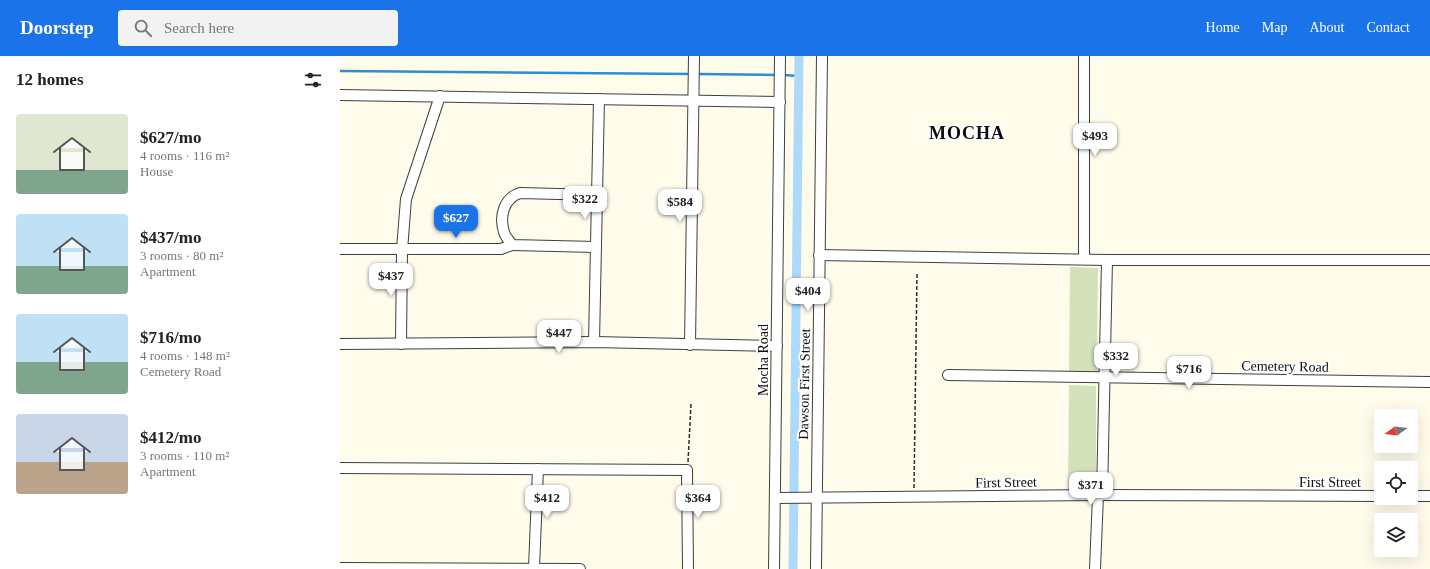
<!DOCTYPE html>
<meta charset="utf-8">
<style>
body{margin:0;font-family:Georgia,serif;background:#f2f2f2;color:#222;height:100vh;display:flex;flex-direction:column;font-size:15px;white-space:nowrap}
*{box-sizing:border-box;margin:0}
p{font-size:13px;color:#767676}
.icon{flex:none;width:22px;height:22px;fill:none;stroke:currentColor;stroke-width:2;stroke-linecap:round;stroke-linejoin:round}
.map{position:relative;flex:1;overflow:hidden}
.sheet{display:flex;flex-direction:column;background:#fff;width:340px}
.sheet>*{flex:none}
.needle{width:26px;rotate:256deg}
.fabs{position:absolute;left:1034px;top:353px;display:grid;gap:8px}
.fabs a{display:grid;place-items:center;width:44px;height:44px;border-radius:4px;background:#fff;box-shadow:0 4px 16px #0002;font-size:20px}
.price{position:absolute;translate:-50% -34px;padding:0 9px;border-radius:8px;background:#fff;color:#222;font-size:13px;line-height:26px;filter:drop-shadow(0 1px 2px #0008)}
.price::after{content:'';position:absolute;left:50%;top:24px;width:12px;height:9px;margin-left:-6px;background:inherit;clip-path:polygon(0 0,100% 0,50% 100%)}
.price.selected{background:#1a73e8;color:#fff}
ul{padding:0;list-style:none}
li{display:flex;align-items:center;gap:12px;height:100px;padding:0 16px}
li span{display:grid;place-items:center;flex:none;width:112px;height:80px;border-radius:4px;color:#555}
li>.icon{margin-inline-start:auto}
span .icon{width:48px;height:48px;fill:#fffc;stroke-width:1}
li b{font-size:17px}
h2{display:flex;justify-content:space-between;align-items:center;height:48px;padding:0 16px;font-size:17px}
header{display:flex;align-items:center;gap:24px;box-sizing:border-box;height:56px;padding:0 20px;background:#1a73e8;color:#fff}
header strong{font-size:19px}
nav{display:flex;gap:22px;margin-inline-start:auto;font-size:14px}
.search{width:280px;height:36px;background:#f2f2f2;display:flex;align-items:center;gap:10px;box-sizing:border-box;padding:0 14px;border-radius:4px;color:#767676;font-size:15px}
main{display:flex;flex:1;min-height:0}
.map>svg:first-child{display:block}
.cemetery{fill:#d4e2bc}
.lines{fill:none;stroke-linecap:round;stroke-linejoin:round}
.stream{stroke:#2f8bd6;stroke-width:2.5}
.canal{stroke:#add9fa;stroke-width:9}
.minor-casing{stroke:#3f3f3f;stroke-width:12}
.path{stroke:#2e2e2e;stroke-width:1.5;stroke-dasharray:4 2;stroke-linecap:butt}
.minor{stroke:#fff;stroke-width:10}
.labels{text-anchor:middle;stroke-width:4;stroke-linejoin:round;paint-order:stroke}
.street-label{font-size:14px;fill:#0c0c0c;stroke:#fff}
.district-label{font-size:18px;font-weight:bold;letter-spacing:1px;fill:#0c0c0c;stroke:#fff}
</style>
<header>
<strong>Doorstep</strong>
<div class="search"><svg class="icon" aria-label="search" viewBox="0 0 24 24"><circle cx="10" cy="10" r="6"/><path d="M15 15l6 6"/></svg>Search here</div>
<nav><a>Home</a><a>Map</a><a>About</a><a>Contact</a></nav>
</header>
<main>
<section class="sheet">
<h2>12 homes<svg class="icon" aria-label="filters" viewBox="0 0 24 24"><path d="M4 7h16M4 17h16"/><circle cx="9" cy="7" r="2"/><circle cx="15" cy="17" r="2"/></svg></h2>
<ul>
<li><span style="background:linear-gradient(#dfe7d0 70%,#7fa58c 0)"><svg class="icon" aria-label="home" viewBox="0 0 24 24"><path d="M3 11l9-7 9 7M6 9v11h12V9"/></svg></span><div><b>$627/mo</b><p>4 rooms · 116 m²</p><p>House</p></div></li>
<li><span style="background:linear-gradient(#bfe0f5 65%,#7fa58c 0)"><svg class="icon" aria-label="home" viewBox="0 0 24 24"><path d="M3 11l9-7 9 7M6 9v11h12V9"/></svg></span><div><b>$437/mo</b><p>3 rooms · 80 m²</p><p>Apartment</p></div></li>
<li><span style="background:linear-gradient(#bfe0f5 60%,#7fa58c 0)"><svg class="icon" aria-label="home" viewBox="0 0 24 24"><path d="M3 11l9-7 9 7M6 9v11h12V9"/></svg></span><div><b>$716/mo</b><p>4 rooms · 148 m²</p><p>Cemetery Road</p></div></li>
<li><span style="background:linear-gradient(#c9d6e8 60%,#b9a48a 0)"><svg class="icon" aria-label="home" viewBox="0 0 24 24"><path d="M3 11l9-7 9 7M6 9v11h12V9"/></svg></span><div><b>$412/mo</b><p>3 rooms · 110 m²</p><p>Apartment</p></div></li>
</ul>
</section>
<div class="map">
<svg width="1090" height="513" viewBox="0 0 1090 513">
<rect width="100%" height="100%" fill="#fffcec"/>
<g class="cemetery">
<polygon points="730,211 758,212 757,315 729,315"/>
<polygon points="729,329 756,330 756,433 728,433"/>
</g>
<g class="lines">
<g class="stream">
<polyline points="0,15 352,18"/>
<polyline points="357,18 438,19"/>
<polyline points="443,19 459,20"/>
</g>
<polyline class="canal" points="453,513 459,0"/>
<g class="minor-casing">
<g id="minor">
<polyline points="0,39 440,46"/>
<path d="M256 191 172 189C170 185 165 181 164 176 159 160 164 142 180 137L257 139"/>
<polyline points="0,193 161,193 172,189"/>
<polyline points="479,199 767,204 1090,204"/>
<polyline points="744,202 744,0"/>
<polyline points="254,286 259,43"/>
<polyline points="0,288 254,286 437,290"/>
<polyline points="61,288 62,194 66,143 100,40"/>
<polyline points="350,289 354,0"/>
<polyline points="608,319 1090,326"/>
<polyline points="0,412 347,414 348,513"/>
<polyline points="762,439 767,204"/>
<polyline points="1071,440 1090,440"/>
<polyline points="435,442 758,439 1041,440"/>
<polyline points="0,512 240,513"/>
<polyline points="194,512 198,413"/>
<polyline points="434,513 440,0"/>
<polyline points="476,513 482,0"/>
<polyline points="755,513 758,439"/>
</g>
</g>
<g class="path">
<polyline points="348,406 351,348"/>
<polyline points="574,432 577,217"/>
</g>
<use href="#minor" class="minor"/>
</g>
<g class="labels">
<g class="street-label">
<text transform="translate(423 304) rotate(-90)" y="5">Mocha Road</text>
<text transform="translate(945 310) rotate(1)" y="5">Cemetery Road</text>
<text transform="translate(464 328) rotate(-89)" y="5">Dawson First Street</text>
<text transform="translate(666 426) rotate(-1)" y="5">First Street</text>
<text x="990" y="431">First Street</text>
</g>
<g class="district-label">
<text x="627" y="83">MOCHA</text>
</g>
</g>
</svg>
<div class="fabs">
<a><svg class="needle" viewBox="-14 -14 28 28"><path d="M0-13l5 13h-10z" fill="#e53935"/><path d="M0 13l5-13h-10z" fill="#767676"/></svg></a>
<a><svg class="icon" aria-label="locate" viewBox="0 0 24 24"><circle cx="12" cy="12" r="6"/><path d="M12 2v4M12 18v4M2 12h4M18 12h4"/></svg></a>
<a><svg class="icon" aria-label="layers" viewBox="0 0 24 24"><path d="M12 4l9 5-9 5-9-5zM3 14l9 5 9-5"/></svg></a>
</div>
<b class="price" style="left:755px;top:101px">$493</b>
<b class="price" style="left:245px;top:164px">$322</b>
<b class="price" style="left:340px;top:167px">$584</b>
<b class="price selected" style="left:116px;top:183px">$627</b>
<b class="price" style="left:51px;top:241px">$437</b>
<b class="price" style="left:468px;top:256px">$404</b>
<b class="price" style="left:219px;top:298px">$447</b>
<b class="price" style="left:776px;top:321px">$332</b>
<b class="price" style="left:849px;top:334px">$716</b>
<b class="price" style="left:751px;top:450px">$371</b>
<b class="price" style="left:207px;top:463px">$412</b>
<b class="price" style="left:358px;top:463px">$364</b>
</div>
</main>
